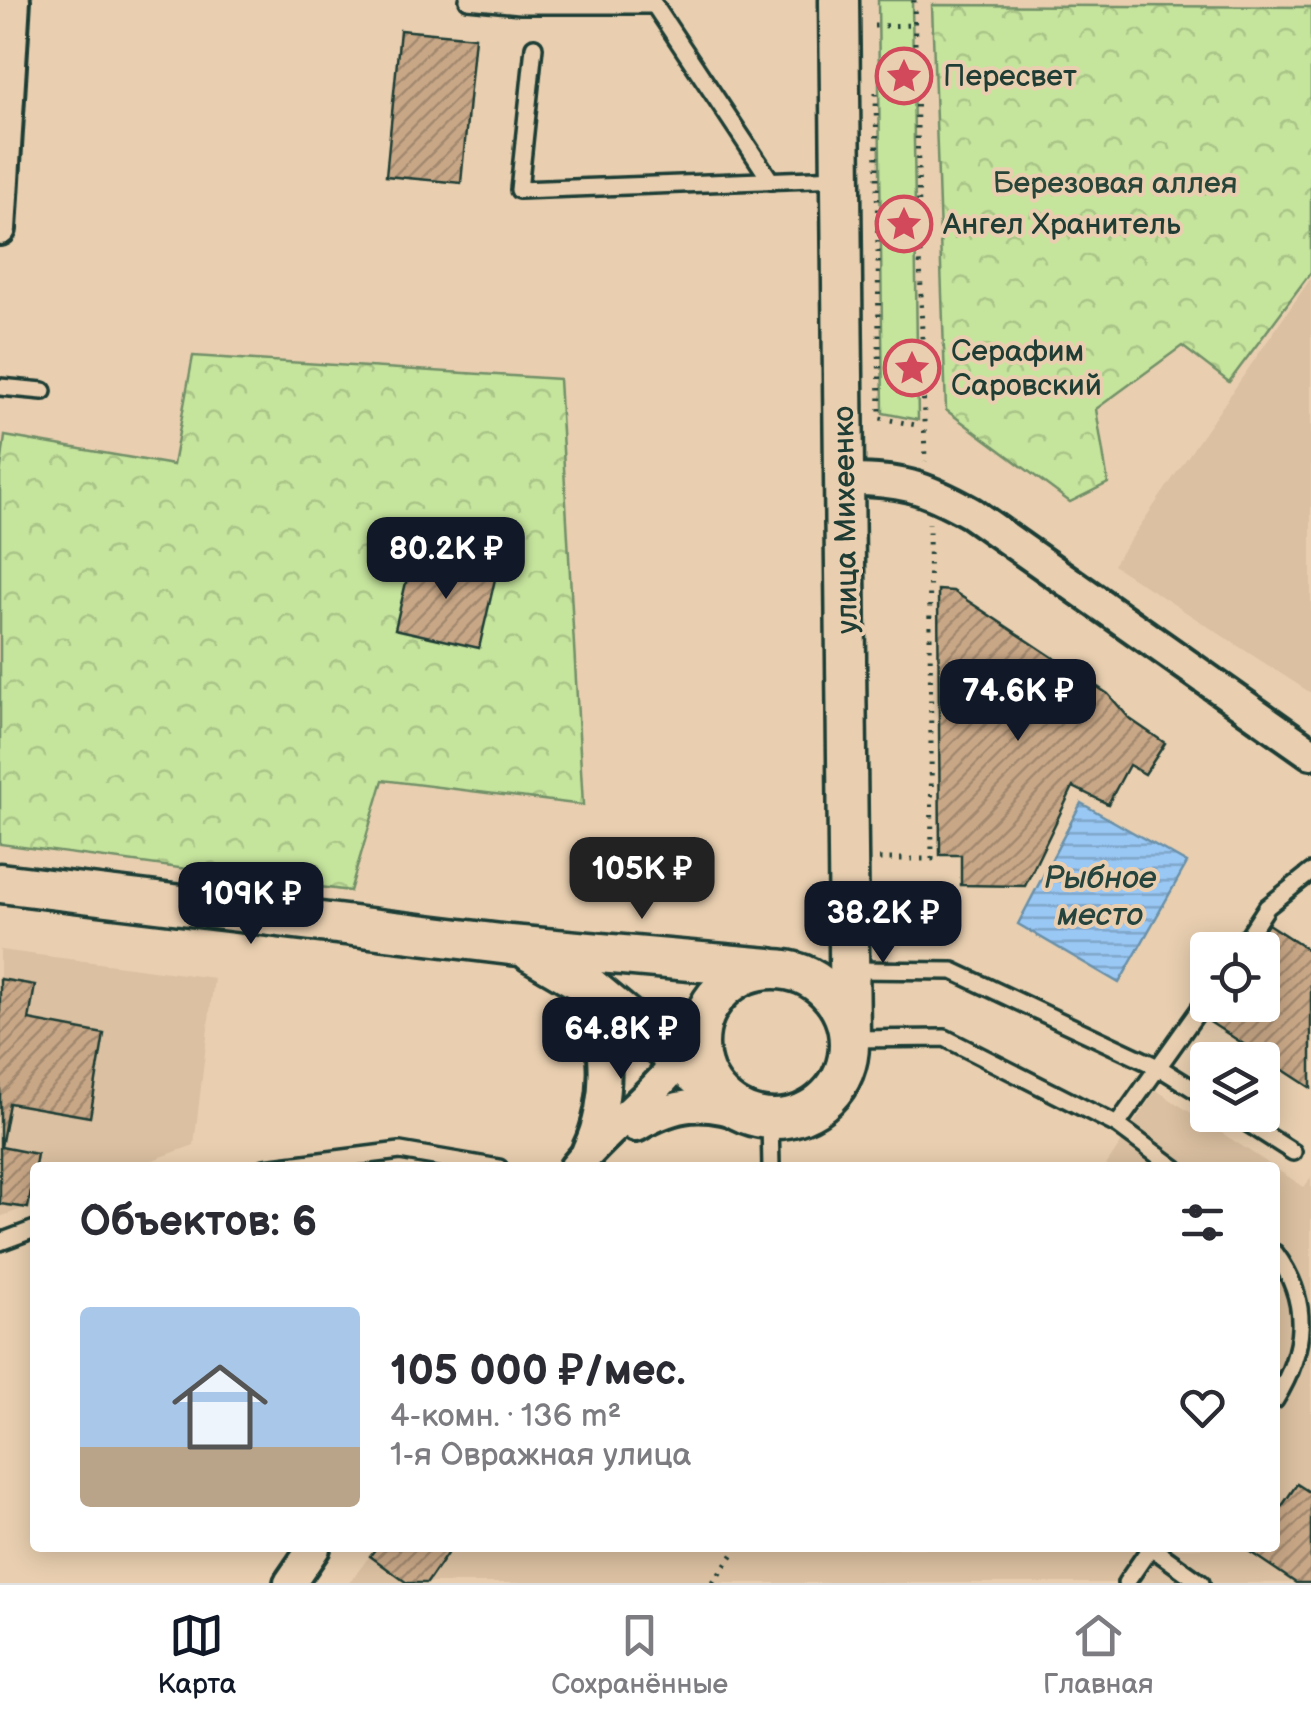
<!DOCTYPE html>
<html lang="ru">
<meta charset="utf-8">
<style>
body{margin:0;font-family:"Balsamiq Sans",sans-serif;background:#f2f2f3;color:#2b2b33;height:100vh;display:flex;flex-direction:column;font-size:38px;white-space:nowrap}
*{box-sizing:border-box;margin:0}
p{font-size:32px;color:#7c7c81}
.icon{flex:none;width:55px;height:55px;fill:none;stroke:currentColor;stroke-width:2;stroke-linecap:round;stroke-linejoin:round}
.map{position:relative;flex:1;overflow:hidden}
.panel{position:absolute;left:30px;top:1162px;width:1250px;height:390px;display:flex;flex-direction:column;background:#fff;border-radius:10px;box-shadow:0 5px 25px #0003}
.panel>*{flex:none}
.buttons{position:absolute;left:1190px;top:932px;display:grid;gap:20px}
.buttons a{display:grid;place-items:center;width:90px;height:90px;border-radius:10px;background:#fff;box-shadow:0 5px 25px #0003;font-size:50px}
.price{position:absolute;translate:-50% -85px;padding:0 22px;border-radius:20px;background:#111827;color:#fff;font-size:32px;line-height:65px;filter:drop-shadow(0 2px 5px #0008)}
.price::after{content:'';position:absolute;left:50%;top:60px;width:30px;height:22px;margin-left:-15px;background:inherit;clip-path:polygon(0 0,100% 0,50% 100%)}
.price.selected{background:#222;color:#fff}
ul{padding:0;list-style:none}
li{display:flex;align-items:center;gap:30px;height:250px;padding:0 50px}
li+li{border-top:2px solid #e1e1e2}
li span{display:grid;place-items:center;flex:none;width:280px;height:200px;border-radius:10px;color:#555}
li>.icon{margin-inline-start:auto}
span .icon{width:120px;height:120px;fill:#fffc;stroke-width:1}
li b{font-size:42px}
h2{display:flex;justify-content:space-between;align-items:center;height:120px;padding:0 50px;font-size:42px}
.tabs{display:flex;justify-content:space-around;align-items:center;height:140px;border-top:2px solid #e1e1e2;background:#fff;font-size:28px;color:#7c7c81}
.tabs a{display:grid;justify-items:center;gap:5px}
.tabs .selected{color:#111827}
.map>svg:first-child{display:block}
.built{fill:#dbc0a1}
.green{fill:#c5e49c;stroke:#729068;stroke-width:2.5}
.forest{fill:url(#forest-crowns);stroke:#729068;stroke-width:2.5}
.water{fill:url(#water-rules);stroke:#6990a8;stroke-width:2.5}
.building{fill:url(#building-hatch);stroke:#1f3d34;stroke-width:2.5}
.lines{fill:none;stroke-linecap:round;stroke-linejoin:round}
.service-casing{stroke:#1f3d34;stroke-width:22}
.minor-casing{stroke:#1f3d34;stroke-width:38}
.tertiary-casing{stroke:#1f3d34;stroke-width:45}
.path{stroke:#1f3d34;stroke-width:5;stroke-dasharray:2.5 8;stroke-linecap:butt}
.service{stroke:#e9cfb0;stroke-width:15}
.minor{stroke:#e9cfb0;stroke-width:30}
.tertiary{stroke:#e9cfb0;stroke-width:38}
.labels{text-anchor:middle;stroke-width:8;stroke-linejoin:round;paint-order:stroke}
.poi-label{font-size:30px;fill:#1f3d34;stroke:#e9cfb0;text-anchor:start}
.park-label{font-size:30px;fill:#274539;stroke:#e9cfb0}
.street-label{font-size:30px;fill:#1f3d34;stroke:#e9cfb0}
.water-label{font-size:32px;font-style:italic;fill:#25443e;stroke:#e9cfb0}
</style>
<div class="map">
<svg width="1311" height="1583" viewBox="0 0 1311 1583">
<defs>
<pattern id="forest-crowns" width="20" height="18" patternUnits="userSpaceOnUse" patternTransform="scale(2.5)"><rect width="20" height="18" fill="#c5e49c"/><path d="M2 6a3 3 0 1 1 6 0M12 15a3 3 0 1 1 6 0" fill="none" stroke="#a9c487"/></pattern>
<pattern id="water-rules" width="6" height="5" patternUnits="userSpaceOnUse" patternTransform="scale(2.5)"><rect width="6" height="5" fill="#9ac8f5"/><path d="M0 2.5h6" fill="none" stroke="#7da4c7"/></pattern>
<pattern id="building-hatch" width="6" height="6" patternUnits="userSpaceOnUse" patternTransform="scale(2.5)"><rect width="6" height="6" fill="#c8a786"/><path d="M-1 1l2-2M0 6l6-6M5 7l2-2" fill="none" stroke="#a2896e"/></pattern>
</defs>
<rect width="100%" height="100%" fill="#e9cfb0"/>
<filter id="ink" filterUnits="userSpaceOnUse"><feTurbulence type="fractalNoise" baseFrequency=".01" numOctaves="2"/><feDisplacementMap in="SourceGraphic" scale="20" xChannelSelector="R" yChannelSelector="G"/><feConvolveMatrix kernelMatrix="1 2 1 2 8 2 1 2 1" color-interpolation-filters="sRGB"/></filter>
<g filter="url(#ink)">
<g class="built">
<polygon points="1311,278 1311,693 1113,565"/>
<polygon points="0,950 214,978 194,1145 134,1167 35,1168 35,1204 0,1217"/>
<polygon points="1156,1090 1274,1167 1105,1167"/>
<polygon points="1275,1168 1304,1187 1311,1178 1311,1583 349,1583 376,1548 1275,1548"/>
</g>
<polygon class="green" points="878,0 912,0 918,420 883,413"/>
<g class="forest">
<polygon points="932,5 1311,7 1311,272 1229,382 1182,346 1096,409 1108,483 1070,502 946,410"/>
<polygon points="193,356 559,379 583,805 383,780 350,891 0,844 0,475 5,436 173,465"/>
</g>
<polygon class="water" points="1081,803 1187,863 1119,983 1018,924"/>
<g class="building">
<polygon points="400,30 475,37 461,183 386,176"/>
<polygon points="412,557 496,575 479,648 395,629"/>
<polygon points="938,590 953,591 1108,694 1130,719 1165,743 1145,774 1129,765 1108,804 1073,787 1025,886 961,885 961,855 940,855"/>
<polygon points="1268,924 1311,952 1311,1088 1205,1019 1214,1005 1262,1005 1262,950 1251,950"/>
<polygon points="0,979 35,985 29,1020 104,1034 90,1117 9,1103 1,1147 37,1154 28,1208 0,1204"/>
<polygon points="1297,1484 1311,1493 1311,1583 1296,1583 1250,1552 1253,1548 1275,1548 1275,1516"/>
<polygon points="376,1548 451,1548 427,1583 407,1583 370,1556"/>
</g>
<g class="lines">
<g class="service-casing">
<g id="service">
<polyline points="468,0 520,5 651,5"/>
<polyline points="651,0 771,181"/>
<polyline points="534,47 519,190 841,178"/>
<polyline points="0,387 43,391"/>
<polyline points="1239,950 1267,907 1311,872"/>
<polyline points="852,970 953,971 1160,1068 1208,1098"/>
<polyline points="850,1039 945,1038 1117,1125 1208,997"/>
<polyline points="1235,1115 1293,1152"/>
<polyline points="770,1119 771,1168"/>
<polyline points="1117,1125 1175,1168"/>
<polyline points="265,1168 400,1151 499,1168"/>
<polyline points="0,1242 35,1229"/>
<path d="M1275 1253C1311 1302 1306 1350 1275 1400"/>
<polyline points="1152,1548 1201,1583"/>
<polyline points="1126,1583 1150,1548"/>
</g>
</g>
<g class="minor-casing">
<g id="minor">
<polyline points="0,229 14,0"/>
<path d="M844 480C899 479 923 486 971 513L1311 753"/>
<path d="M579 984C612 1026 611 1104 588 1150"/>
<path d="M636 1126C677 1102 704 1100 749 1115"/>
<path d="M575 1168C618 1115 675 1085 702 1020"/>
<polyline points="290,1583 314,1548"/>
</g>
</g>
<g class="tertiary-casing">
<g id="tertiary">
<polyline points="839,0 850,1039"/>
<polyline points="0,883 510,945 769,968"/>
<polyline points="531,952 586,984 710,1087"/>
<circle cx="774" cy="1044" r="75"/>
</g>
</g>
<g class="path">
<polyline points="914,0 925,462"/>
<polyline points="874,26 914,25"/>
<polyline points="876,93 880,418 921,426"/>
<polyline points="879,859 932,859 929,523"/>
<polyline points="713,1583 737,1548"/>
</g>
<use href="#service" class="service"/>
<use href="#minor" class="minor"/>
<use href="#tertiary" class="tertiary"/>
</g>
</g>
<defs>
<g id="sight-ring" transform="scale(2.875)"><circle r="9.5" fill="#e9cfb0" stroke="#d1495b" stroke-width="1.5"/><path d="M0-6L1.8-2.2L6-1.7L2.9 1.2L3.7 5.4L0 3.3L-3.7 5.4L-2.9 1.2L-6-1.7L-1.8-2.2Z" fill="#d1495b"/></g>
</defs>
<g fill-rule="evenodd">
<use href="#sight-ring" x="904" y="76"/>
<use href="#sight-ring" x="904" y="224"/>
<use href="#sight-ring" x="912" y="368"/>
</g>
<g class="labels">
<g class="poi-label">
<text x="943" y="86">Пересвет</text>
<text x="943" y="234">Ангел Хранитель</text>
<text x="951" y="361">Серафим<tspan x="951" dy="34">Саровский</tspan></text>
</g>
<g class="park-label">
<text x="1115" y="193">Березовая аллея</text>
</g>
<g class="street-label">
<text transform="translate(845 520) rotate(-91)" y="10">улица Михеенко</text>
</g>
<g class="water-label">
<text x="1100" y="888">Рыбное<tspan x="1100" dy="37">место</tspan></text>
</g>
</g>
</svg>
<div class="buttons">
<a><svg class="icon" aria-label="locate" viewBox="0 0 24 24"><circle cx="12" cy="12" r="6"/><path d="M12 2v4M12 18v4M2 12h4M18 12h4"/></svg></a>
<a><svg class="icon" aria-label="layers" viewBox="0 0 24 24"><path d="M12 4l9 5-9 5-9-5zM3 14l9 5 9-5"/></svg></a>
</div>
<b class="price" style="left:446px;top:602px">80.2K ₽</b>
<b class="price" style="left:1018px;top:744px">74.6K ₽</b>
<b class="price selected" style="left:642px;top:922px">105K ₽</b>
<b class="price" style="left:251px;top:947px">109K ₽</b>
<b class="price" style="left:883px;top:966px">38.2K ₽</b>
<b class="price" style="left:621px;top:1082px">64.8K ₽</b>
<section class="panel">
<h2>Объектов: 6<svg class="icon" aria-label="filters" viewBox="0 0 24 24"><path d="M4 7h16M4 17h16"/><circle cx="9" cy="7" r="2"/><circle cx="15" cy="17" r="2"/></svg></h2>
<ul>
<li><span style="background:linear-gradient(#a9c7e8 70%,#b9a48a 0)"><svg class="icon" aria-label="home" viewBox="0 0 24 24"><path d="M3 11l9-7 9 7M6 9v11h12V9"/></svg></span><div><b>105 000 ₽/мес.</b><p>4-комн. · 136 m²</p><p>1-я Овражная улица</p></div><svg class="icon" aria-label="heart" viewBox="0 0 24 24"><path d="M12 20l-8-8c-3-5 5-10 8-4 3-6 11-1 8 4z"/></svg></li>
</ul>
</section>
</div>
<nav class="tabs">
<a class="selected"><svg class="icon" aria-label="map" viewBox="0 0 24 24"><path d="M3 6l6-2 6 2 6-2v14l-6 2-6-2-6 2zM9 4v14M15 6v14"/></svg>Карта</a>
<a><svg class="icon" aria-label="saved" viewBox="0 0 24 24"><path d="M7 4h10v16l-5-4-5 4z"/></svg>Сохранённые</a>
<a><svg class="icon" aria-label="home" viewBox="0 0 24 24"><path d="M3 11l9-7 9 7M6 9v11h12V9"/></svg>Главная</a>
</nav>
